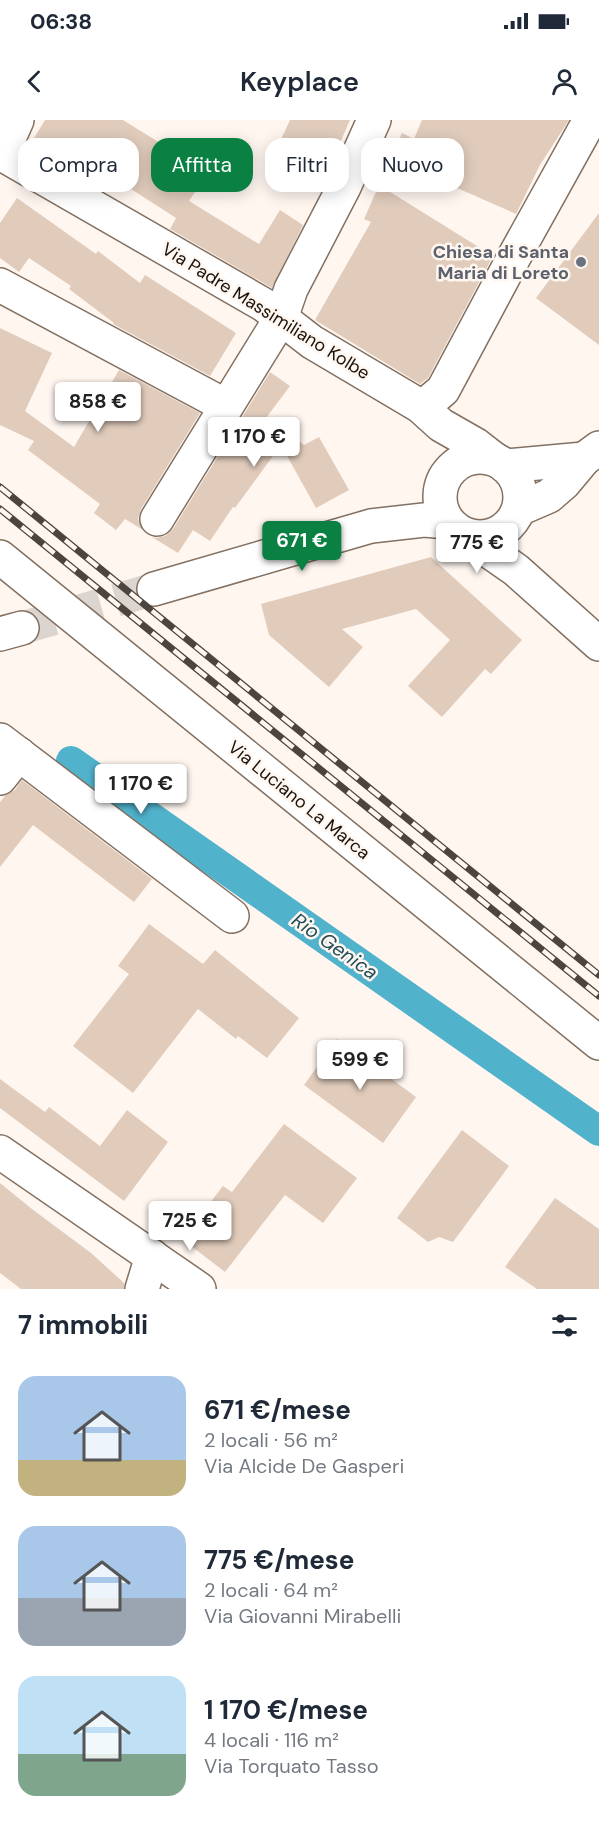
<!DOCTYPE html>
<html lang="it">
<meta charset="utf-8">
<style>
body{margin:0;font-family:"DM Sans",sans-serif;background:#f6f6f7;color:#1f2937;height:100vh;display:flex;flex-direction:column;font-size:22px;white-space:nowrap}
*{box-sizing:border-box;margin:0}
p{font-size:20px;color:#747a83}
.icon{flex:none;width:33px;height:33px;fill:none;stroke:currentColor;stroke-width:2;stroke-linecap:round;stroke-linejoin:round}
.map{position:relative;height:1169px;overflow:hidden}
.sheet{display:flex;flex-direction:column;background:#fff;flex:1}
.sheet>*{flex:none}
.guide{position:absolute;left:18px;top:18px;width:564px;height:54px;display:flex;gap:12px}
.price{position:absolute;translate:-50% -51px;padding:0 14px;border-radius:6px;background:#fff;color:#222;font-size:20px;line-height:39px;filter:drop-shadow(0 2px 3px #0008)}
.price::after{content:'';position:absolute;left:50%;top:36px;width:18px;height:14px;margin-left:-9px;background:inherit;clip-path:polygon(0 0,100% 0,50% 100%)}
.price.selected{background:#0b8043;color:#fff}
ul{padding:0;list-style:none}
li{display:flex;align-items:center;gap:18px;height:150px;padding:0 18px}
li span{display:grid;place-items:center;flex:none;width:168px;height:120px;border-radius:18px;color:#555}
li>.icon{margin-inline-start:auto}
span .icon{width:72px;height:72px;fill:#fffc;stroke-width:1}
li b{font-size:26px}
h2{display:flex;justify-content:space-between;align-items:center;height:72px;padding:0 18px;font-size:26px}
.chip{padding:0 21px;border-radius:18px;background:#fff;box-shadow:0 3px 15px #0003;font-size:21px;line-height:54px}
.chip.selected{background:#0b8043;color:#fff}
.status{display:flex;justify-content:space-between;align-items:center;height:42px;padding:0 30px;background:#fff;direction:ltr}
.status svg{height:16px;fill:currentColor}
header{display:flex;justify-content:space-between;align-items:center;height:78px;padding:0 18px;background:#fff;font-size:27px;font-weight:600}
.map>svg:first-child{display:block}
.lines{fill:none;stroke-linecap:round;stroke-linejoin:round}
.canal{stroke:#51b2cc;stroke-width:30}
.building{fill:#e1ccbc}
.minor-tunnel{stroke:#dcd4ce;stroke-width:33;stroke-dasharray:33 16;stroke-linecap:butt}
.minor-casing{stroke:#827061;stroke-width:36}
.minor{stroke:#fff;stroke-width:33}
.rail-casing{stroke:#4c453f;stroke-width:7}
.rail{stroke:#fff6f0;stroke-width:4.5;stroke-dasharray:14;stroke-linecap:butt}
.worship-dot{fill:#6b7280;stroke:#fff6f0;stroke-width:2}
.labels{text-anchor:middle;stroke-width:5;stroke-linejoin:round;paint-order:stroke}
.worship-label{font-size:18px;font-weight:bold;fill:#5b616d;stroke:#fff6f0;text-anchor:end}
.street-label{font-size:18px;fill:#19120c;stroke:#fff6f0}
.water-label{font-size:20px;font-style:italic;fill:#244f5b;stroke:#fff6f0}
</style>
<div class="status"><b>06:38</b><svg viewBox="0 0 49 12"><path d="M0 12V9h3v3zM5 12V6h3v6zM10 12V3h3v9zM15 12V0h3v12zM26 1h20v11H26zM47 4h2v5h-2z"/></svg></div>
<header><svg class="icon" aria-label="back" viewBox="0 0 24 24"><path d="M15 5l-7 7 7 7"/></svg>Keyplace<svg class="icon" aria-label="person" viewBox="0 0 24 24"><circle cx="12" cy="8" r="4"/><path d="M4 21q1-7 8-7t8 7"/></svg></header>
<div class="map">
<svg width="599" height="1169" viewBox="0 0 599 1169">
<rect width="100%" height="100%" fill="#fff6f0"/>
<g class="lines">
<polyline class="canal" points="71,641 599,1011"/>
</g>
<g class="building">
<polygon points="45,0 123,0 165,26 168,22 211,48 189,81 259,124 280,90 303,105 272,168 170,109 176,98 114,58 110,65 34,18"/>
<polygon points="290,0 350,0 322,64 271,41"/>
<polygon points="422,0 569,0 540,45 516,94 391,39 402,13 414,19"/>
<polygon points="379,65 493,136 428,258 420,264 315,200 371,102 364,99"/>
<polygon points="17,78 96,134 98,131 140,163 145,155 236,213 210,256 113,204 114,203 69,169 71,166 29,138 19,152 0,138 0,103"/>
<polygon points="599,93 599,225 536,178"/>
<polygon points="0,208 52,233 25,291 74,327 119,250 200,293 141,389 138,399 143,410 125,399 116,410 94,393 100,384 28,330 34,321 0,305"/>
<polygon points="270,252 290,266 266,298 304,325 319,317 349,370 316,388 281,325 235,388 233,387 210,421 193,410 178,433 152,417 157,418 165,416 173,409"/>
<polygon points="431,437 522,520 491,554 485,549 442,597 408,566 450,520 416,489 342,509 363,527 329,567 269,515 261,484"/>
<polygon points="22,660 152,759 134,782 33,705 0,747 0,682 5,676 15,670"/>
<polygon points="149,804 203,844 215,830 299,898 267,938 238,916 236,919 198,889 133,973 73,926 129,854 118,846"/>
<polygon points="337,919 416,977 383,1023 304,965"/>
<polygon points="0,959 45,992 49,987 100,1026 127,990 168,1022 124,1081 0,988"/>
<polygon points="284,1004 357,1058 323,1103 285,1075 225,1152 182,1119 223,1066 232,1072"/>
<polygon points="462,1010 509,1046 453,1122 439,1117 428,1122 397,1098"/>
<polygon points="0,1063 32,1089 91,1133 124,1163 124,1169 21,1169 0,1153"/>
<polygon points="555,1078 599,1109 599,1169 537,1169 505,1147"/>
</g>
<g class="lines">
<polyline class="minor-tunnel" points="22,508 154,469"/>
<g class="minor-casing">
<g id="minor">
<polyline points="0,33 264,185 312,222 420,286 441,305 476,325 494,339"/>
<polyline points="2,34 17,0"/>
<polyline points="0,165 226,286"/>
<polyline points="420,286 430,281 443,270 514,137 590,0"/>
<circle cx="480" cy="377" r="40"/>
<polyline points="505,346 584,339"/>
<polyline points="519,389 549,376 564,363 584,339 599,328"/>
<polyline points="157,399 281,198 291,169 344,67 374,0"/>
<polyline points="467,416 516,450 599,524"/>
<polyline points="0,437 599,923"/>
<polyline points="154,469 371,406 424,400 448,402"/>
<polyline points="0,514 22,508"/>
<polyline points="0,620 232,796"/>
<polyline points="0,658 19,634"/>
<polyline points="0,1032 199,1169"/>
<polyline points="142,1169 152,1136"/>
</g>
</g>
<use href="#minor" class="minor"/>
<g class="rail-casing">
<g id="rail">
<polyline points="0,367 599,855"/>
<polyline points="0,389 599,876"/>
</g>
</g>
<use href="#rail" class="rail"/>
</g>
<circle class="worship-dot" cx="581" cy="142" r="6"/>
<g class="labels">
<g class="worship-label">
<text x="569" y="138">Chiesa di Santa<tspan x="569" dy="21">Maria di Loreto</tspan></text>
</g>
<g class="street-label">
<text transform="translate(266 191) rotate(32)" y="6">Via Padre Massimiliano Kolbe</text>
<text transform="translate(299 680) rotate(39)" y="6">Via Luciano La Marca</text>
</g>
<g class="water-label">
<text transform="translate(335 826) rotate(35)" y="7">Rio Genica</text>
</g>
</g>
</svg>
<b class="price" style="left:98px;top:313px">858 €</b>
<b class="price" style="left:254px;top:348px">1 170 €</b>
<b class="price selected" style="left:302px;top:452px">671 €</b>
<b class="price" style="left:477px;top:454px">775 €</b>
<b class="price" style="left:141px;top:695px">1 170 €</b>
<b class="price" style="left:360px;top:971px">599 €</b>
<b class="price" style="left:190px;top:1132px">725 €</b>
<div class="guide">
<a class="chip">Compra</a>
<a class="chip selected">Affitta</a>
<a class="chip">Filtri</a>
<a class="chip">Nuovo</a>
</div>
</div>
<section class="sheet">
<h2>7 immobili<svg class="icon" aria-label="filters" viewBox="0 0 24 24"><path d="M4 7h16M4 17h16"/><circle cx="9" cy="7" r="2"/><circle cx="15" cy="17" r="2"/></svg></h2>
<ul>
<li><span style="background:linear-gradient(#a9c7e8 70%,#c2b280 0)"><svg class="icon" aria-label="home" viewBox="0 0 24 24"><path d="M3 11l9-7 9 7M6 9v11h12V9"/></svg></span><div><b>671 €/mese</b><p>2 locali · 56 m²</p><p>Via Alcide De Gasperi</p></div></li>
<li><span style="background:linear-gradient(#a9c7e8 60%,#9aa5b1 0)"><svg class="icon" aria-label="home" viewBox="0 0 24 24"><path d="M3 11l9-7 9 7M6 9v11h12V9"/></svg></span><div><b>775 €/mese</b><p>2 locali · 64 m²</p><p>Via Giovanni Mirabelli</p></div></li>
<li><span style="background:linear-gradient(#bfe0f5 65%,#7fa58c 0)"><svg class="icon" aria-label="home" viewBox="0 0 24 24"><path d="M3 11l9-7 9 7M6 9v11h12V9"/></svg></span><div><b>1 170 €/mese</b><p>4 locali · 116 m²</p><p>Via Torquato Tasso</p></div></li>
</ul>
</section>
